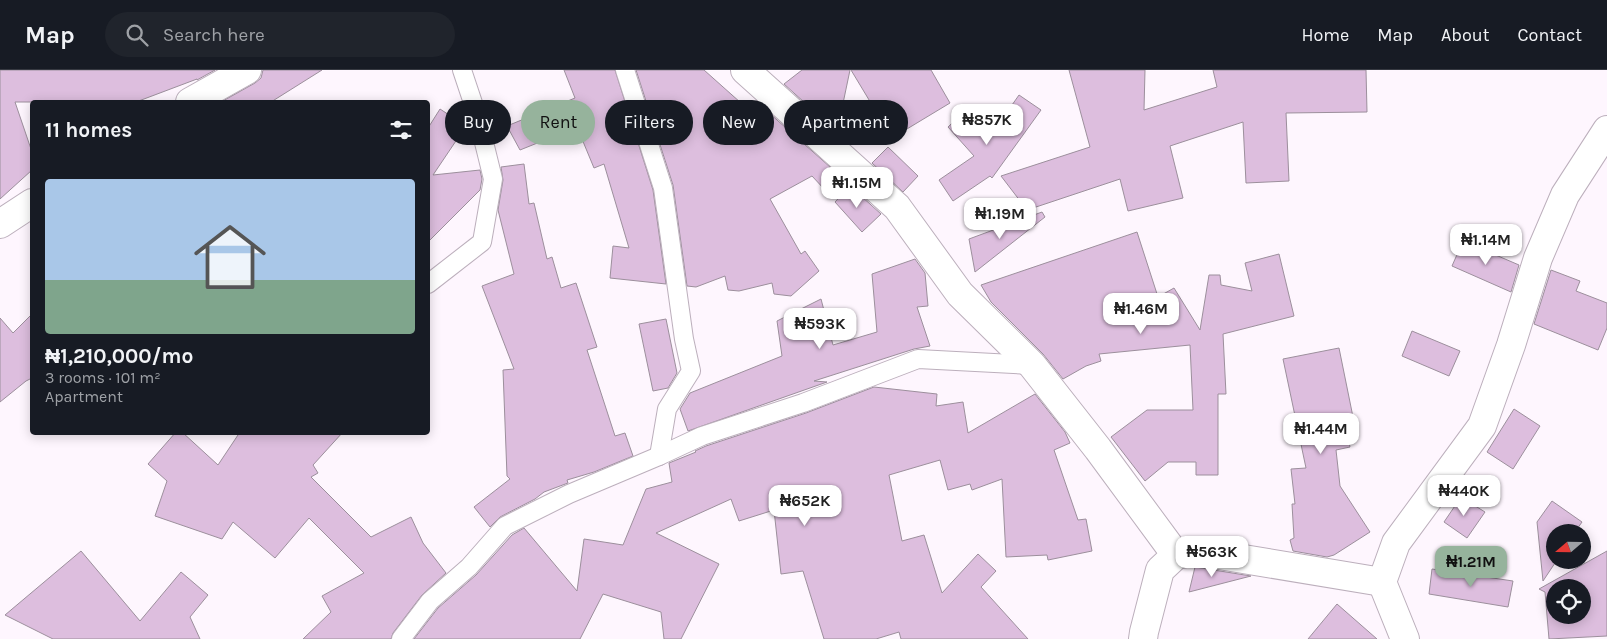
<!DOCTYPE html>
<meta charset="utf-8">
<style>
body{margin:0;font-family:Karla,sans-serif;background:#20242c;color:#f1f3f6;height:100vh;display:flex;flex-direction:column;font-size:19px;white-space:nowrap}
*{box-sizing:border-box;margin:0}
p{font-size:16px;color:#9ea1a6}
.icon{flex:none;width:28px;height:28px;fill:none;stroke:currentColor;stroke-width:2;stroke-linecap:round;stroke-linejoin:round}
.map{position:relative;flex:1;overflow:hidden}
.panel{position:absolute;left:30px;top:30px;width:400px;height:335px;display:flex;flex-direction:column;background:#171b24;border-radius:5px;box-shadow:0 2px 12px #0003}
.panel>*{flex:none}
.hud{position:absolute;left:445px;top:30px;width:475px;height:45px;display:flex;gap:10px}
.needle{width:32px;rotate:250deg}
.fabs{position:absolute;left:1546px;top:454px;display:grid;gap:10px}
.fabs a{display:grid;place-items:center;width:45px;height:45px;border-radius:50%;background:#171b24;box-shadow:0 2px 12px #0003;font-size:25px}
.price{position:absolute;translate:-50% -42px;padding:0 11px;border-radius:10px;background:#fff;color:#222;font-size:16px;line-height:32px;filter:drop-shadow(0 1px 2px #0008)}
.price::after{content:'';position:absolute;left:50%;top:30px;width:15px;height:11px;margin-left:-8px;background:inherit;clip-path:polygon(0 0,100% 0,50% 100%)}
.price.selected{background:#96b39c;color:#111}
ul{padding:0;list-style:none}
li{display:grid;align-content:center;gap:10px;height:265px;padding:0 15px}
li span{display:grid;place-items:center;height:155px;border-radius:5px;color:#555}
li>.icon{margin-inline-start:auto}
span .icon{width:90px;height:90px;fill:#fffc;stroke-width:1}
li b{font-size:21px}
h2{display:flex;justify-content:space-between;align-items:center;height:60px;padding:0 15px;font-size:21px}
.pill{padding:0 18px;border-radius:22px;background:#171b24;box-shadow:0 2px 12px #0003;font-size:18px;line-height:45px}
.pill.selected{background:#96b39c;color:#111}
header{display:flex;align-items:center;gap:30px;box-sizing:border-box;height:70px;padding:0 25px;background:#171b24;border-bottom:1px solid #363941}
header strong{font-size:24px}
nav{display:flex;gap:28px;margin-inline-start:auto;font-size:18px}
.search{width:350px;height:45px;background:#20242c;display:flex;align-items:center;gap:12px;box-sizing:border-box;padding:0 18px;border-radius:28px;color:#9ea1a6;font-size:19px}
.map>svg:first-child{display:block}
.building{fill:#ddbede;stroke:#9c8f9c;fill-rule:evenodd}
.lines{fill:none;stroke-linecap:round;stroke-linejoin:round}
.service-casing{stroke:#bcafbc;stroke-width:20}
.minor-casing{stroke:#bcafbc;stroke-width:30}
.service{stroke:#fff;stroke-width:18}
.minor{stroke:#fff;stroke-width:28}
</style>
<header>
<strong>Map</strong>
<div class="search"><svg class="icon" aria-label="search" viewBox="0 0 24 24"><circle cx="10" cy="10" r="6"/><path d="M15 15l6 6"/></svg>Search here</div>
<nav><a>Home</a><a>Map</a><a>About</a><a>Contact</a></nav>
</header>
<div class="map">
<svg width="1607" height="569" viewBox="0 0 1607 569">
<rect width="100%" height="100%" fill="#fef6fe"/>
<g class="building">
<polygon points="0,0 215,0 197,10 197,9 136,32 15,32 32,82 32,100 0,129"/>
<polygon points="263,0 322,0 271,32 221,32 255,13 261,8"/>
<polygon points="564,0 615,0 653,120 666,214 610,208 613,176 629,178 604,94 594,98 577,57 520,80 507,56 575,28"/>
<polygon points="636,0 704,0 750,41 759,34 830,97 825,120 812,106 770,129 801,184 805,181 819,201 791,226 774,224 772,213 739,221 728,220 725,206 696,217 687,216 673,115"/>
<polygon points="802,0 850,0 837,62 784,14"/>
<polygon points="851,0 931,0 950,33 892,68"/>
<polygon points="1069,0 1145,0 1144,40 1217,17 1213,0 1366,0 1367,42 1286,43 1289,111 1246,113 1243,52 1170,76 1183,128 1128,141 1120,109 1027,140 1001,106 1090,77"/>
<polygon points="1019,25 1041,40 992,108 990,106 953,131 939,110 974,86 948,57 968,38 991,65"/>
<polygon points="440,39 466,56 433,105 480,100 482,109 480,120 428,172 428,58"/>
<polygon points="888,77 918,106 903,122 872,93"/>
<polygon points="524,94 529,134 534,133 547,189 552,187 561,218 576,213 597,277 587,280 615,366 625,363 633,386 594,402 567,410 568,413 544,422 535,429 500,447 490,457 474,437 510,409 507,406 503,300 514,299 482,216 514,204 498,140 503,110 501,97"/>
<polygon points="850,116 881,144 862,162 835,132"/>
<polygon points="1042,142 1045,147 975,202 969,169"/>
<polygon points="1137,162 1158,227 1174,218 1200,260 1209,205 1220,205 1221,215 1252,221 1245,193 1279,184 1294,246 1223,264 1226,324 1218,324 1218,405 1196,405 1196,392 1168,392 1145,411 1111,367 1147,340 1193,340 1190,275 1099,284 1101,291 1086,296 1063,309 1043,284 991,232 981,215"/>
<polygon points="1463,171 1519,195 1511,222 1452,196"/>
<polygon points="915,189 925,203 928,236 917,237 930,276 914,279 814,311 827,312 688,361 680,339 690,323 782,286 777,251 821,229 833,275 877,262 872,204"/>
<polygon points="1551,200 1580,211 1576,221 1607,233 1607,258 1598,280 1534,254"/>
<polygon points="32,244 32,308 26,311 0,332 0,248 13,263"/>
<polygon points="666,249 677,303 668,318 653,321 639,254"/>
<polygon points="1412,261 1460,281 1449,306 1402,286"/>
<polygon points="1339,278 1353,347 1344,348 1350,377 1336,380 1340,416 1370,462 1334,485 1327,487 1293,481 1290,470 1294,468 1292,434 1295,434 1291,399 1306,398 1283,289"/>
<polygon points="874,317 937,324 936,336 963,332 968,363 1035,324 1065,362 1070,373 1054,380 1078,450 1086,449 1092,481 1048,490 1047,485 1006,487 1002,409 972,420 970,414 948,420 940,390 889,405 902,471 924,465 942,523 978,484 996,501 981,517 1028,569 901,569 899,562 876,569 824,569 803,501 781,504 774,440 739,451 731,429 656,463 719,494 681,569 664,569 661,542 603,524 580,569 414,569 438,538 476,505 512,465 524,458 577,521 584,469 623,475 646,419 672,412 669,393 696,382 695,381 706,376 806,343"/>
<polygon points="1514,339 1540,356 1513,399 1487,382"/>
<polygon points="176,362 182,362 218,395 240,362 343,362 313,395 318,403 311,407 371,467 411,447 423,473 446,503 422,525 393,563 391,569 303,569 331,542 322,526 364,503 309,448 275,488 233,452 222,469 155,446 167,411 148,394"/>
<polygon points="1461,427 1485,442 1467,468 1444,452"/>
<polygon points="1552,431 1582,452 1575,462 1555,462 1555,490 1557,490 1543,511 1537,452"/>
<polygon points="81,481 140,551 181,502 208,525 190,547 200,569 53,569 5,545"/>
<path d="M1607 481V566L1549 569 1545 522 1539 519ZM1555 518H1582V545H1555Z"/>
<polygon points="1195,497 1251,506 1189,522"/>
<polygon points="1432,499 1513,511 1508,537 1429,524"/>
<polygon points="1337,534 1377,569 1308,569"/>
</g>
<g class="lines">
<g class="service-casing">
<g id="service">
<polyline points="625,0 663,118 684,269 691,301 667,339 659,386"/>
<polyline points="428,214 482,172 493,109 478,48 462,0"/>
<polyline points="401,569 430,531 469,497 505,456 569,424 659,386 702,366 803,333 918,289 1032,295"/>
</g>
</g>
<g class="minor-casing">
<g id="minor">
<polyline points="745,0 897,137 960,224 1032,295 1098,379 1176,485"/>
<polyline points="190,32 247,0"/>
<polyline points="0,154 32,133"/>
<polyline points="1143,569 1144,562 1160,500 1176,485 1195,481 1382,512"/>
<polyline points="1405,569 1382,512 1396,473 1482,356 1511,275 1538,188 1565,125 1607,60"/>
</g>
</g>
<use href="#service" class="service"/>
<use href="#minor" class="minor"/>
</g>
</svg>
<div class="fabs">
<a><svg class="needle" viewBox="-14 -14 28 28"><path d="M0-13l5 13h-10z" fill="#e53935"/><path d="M0 13l5-13h-10z" fill="#9ea1a6"/></svg></a>
<a><svg class="icon" aria-label="locate" viewBox="0 0 24 24"><circle cx="12" cy="12" r="6"/><path d="M12 2v4M12 18v4M2 12h4M18 12h4"/></svg></a>
</div>
<b class="price" style="left:987px;top:76px">₦857K</b>
<b class="price" style="left:857px;top:139px">₦1.15M</b>
<b class="price" style="left:1000px;top:170px">₦1.19M</b>
<b class="price" style="left:1486px;top:196px">₦1.14M</b>
<b class="price" style="left:1141px;top:265px">₦1.46M</b>
<b class="price" style="left:820px;top:280px">₦593K</b>
<b class="price" style="left:1321px;top:385px">₦1.44M</b>
<b class="price" style="left:1464px;top:447px">₦440K</b>
<b class="price" style="left:805px;top:457px">₦652K</b>
<b class="price" style="left:1212px;top:508px">₦563K</b>
<b class="price selected" style="left:1471px;top:518px">₦1.21M</b>
<div class="hud">
<a class="pill">Buy</a>
<a class="pill selected">Rent</a>
<a class="pill">Filters</a>
<a class="pill">New</a>
<a class="pill">Apartment</a>
</div>
<section class="panel">
<h2>11 homes<svg class="icon" aria-label="filters" viewBox="0 0 24 24"><path d="M4 7h16M4 17h16"/><circle cx="9" cy="7" r="2"/><circle cx="15" cy="17" r="2"/></svg></h2>
<ul>
<li><span style="background:linear-gradient(#a9c7e8 65%,#7fa58c 0)"><svg class="icon" aria-label="home" viewBox="0 0 24 24"><path d="M3 11l9-7 9 7M6 9v11h12V9"/></svg></span><div><b>₦1,210,000/mo</b><p>3 rooms · 101 m²</p><p>Apartment</p></div></li>
</ul>
</section>
</div>
